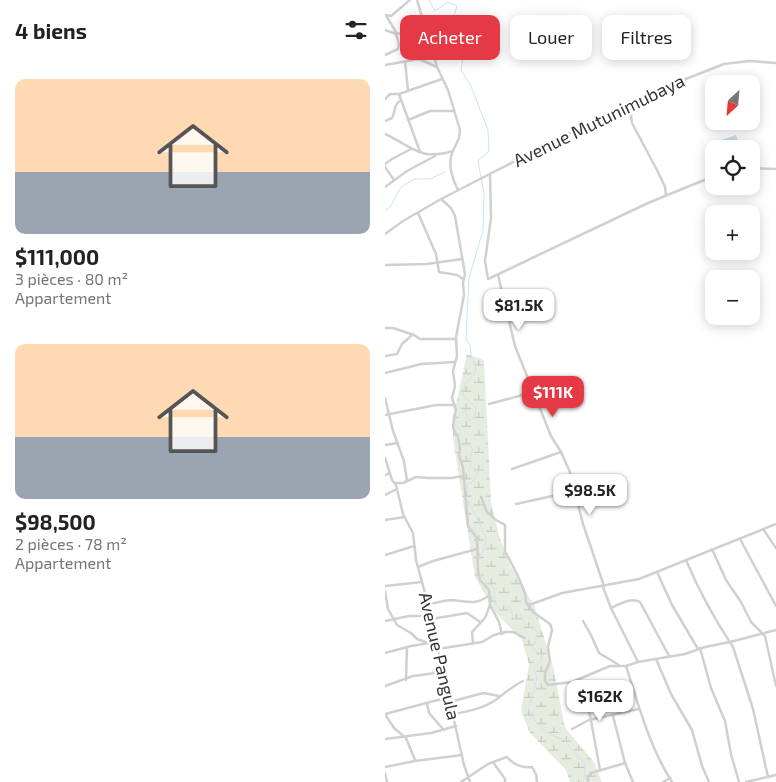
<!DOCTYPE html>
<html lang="fr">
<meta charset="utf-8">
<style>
body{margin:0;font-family:"Exo 2",sans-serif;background:#f2f2f2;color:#222;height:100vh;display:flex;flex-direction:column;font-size:19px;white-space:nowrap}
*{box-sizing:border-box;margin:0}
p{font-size:16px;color:#767676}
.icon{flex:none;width:28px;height:28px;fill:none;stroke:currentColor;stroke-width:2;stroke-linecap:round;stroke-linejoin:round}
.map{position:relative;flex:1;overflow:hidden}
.drawer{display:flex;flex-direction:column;background:#fff;width:385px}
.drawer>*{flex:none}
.banner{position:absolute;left:15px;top:15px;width:300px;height:45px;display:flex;gap:10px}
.needle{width:32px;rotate:206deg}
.fabs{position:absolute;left:320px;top:75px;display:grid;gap:10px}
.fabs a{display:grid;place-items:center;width:55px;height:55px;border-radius:10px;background:#fff;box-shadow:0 2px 12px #0003;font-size:25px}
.price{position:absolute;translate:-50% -42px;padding:0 11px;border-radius:10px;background:#fff;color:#222;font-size:16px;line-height:32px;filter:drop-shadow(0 1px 2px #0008)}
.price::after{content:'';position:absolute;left:50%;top:30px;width:15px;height:11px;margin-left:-8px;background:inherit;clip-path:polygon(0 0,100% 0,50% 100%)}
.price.active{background:#e63946;color:#fff}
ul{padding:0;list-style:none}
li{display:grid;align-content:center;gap:10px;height:265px;padding:0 15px}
li span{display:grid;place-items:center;height:155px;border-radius:10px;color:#555}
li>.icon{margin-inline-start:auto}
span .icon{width:90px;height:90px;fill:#fffc;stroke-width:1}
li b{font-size:21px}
h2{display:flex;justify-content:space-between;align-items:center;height:60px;padding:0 15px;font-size:21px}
.chip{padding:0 18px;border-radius:10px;background:#fff;box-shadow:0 2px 12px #0003;font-size:18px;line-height:45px}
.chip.active{background:#e63946;color:#fff}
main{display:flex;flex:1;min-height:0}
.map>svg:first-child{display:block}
.wetland{fill:url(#wetland-marsh)}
.water{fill:url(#water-rules)}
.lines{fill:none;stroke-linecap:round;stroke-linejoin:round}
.stream{stroke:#cfe2ee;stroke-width:1}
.minor{stroke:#d0d0d0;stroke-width:2.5}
.labels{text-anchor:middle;stroke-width:5;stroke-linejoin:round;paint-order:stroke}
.street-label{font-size:18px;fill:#333;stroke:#fff}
</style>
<main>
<section class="drawer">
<h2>4 biens<svg class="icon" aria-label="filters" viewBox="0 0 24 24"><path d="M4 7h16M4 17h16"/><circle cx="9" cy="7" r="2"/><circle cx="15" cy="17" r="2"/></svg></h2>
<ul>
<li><span style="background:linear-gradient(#ffd9b3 60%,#9aa5b1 0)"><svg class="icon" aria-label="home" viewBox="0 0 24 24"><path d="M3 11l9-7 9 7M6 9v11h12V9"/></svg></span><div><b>$111,000</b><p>3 pièces · 80 m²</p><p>Appartement</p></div></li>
<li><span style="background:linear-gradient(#ffd9b3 60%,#9aa5b1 0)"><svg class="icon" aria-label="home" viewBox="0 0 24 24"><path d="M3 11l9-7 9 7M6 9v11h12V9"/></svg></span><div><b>$98,500</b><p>2 pièces · 78 m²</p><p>Appartement</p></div></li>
</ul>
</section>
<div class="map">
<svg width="391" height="782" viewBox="0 0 391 782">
<defs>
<pattern id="wetland-marsh" width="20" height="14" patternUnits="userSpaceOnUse" patternTransform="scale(1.25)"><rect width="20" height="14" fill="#e6ecdf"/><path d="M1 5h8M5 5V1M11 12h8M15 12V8" fill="none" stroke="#c6cbc0"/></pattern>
<pattern id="water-rules" width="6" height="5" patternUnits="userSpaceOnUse" patternTransform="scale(1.25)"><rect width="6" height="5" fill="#cfe2ee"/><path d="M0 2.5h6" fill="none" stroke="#b2c2cd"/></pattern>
</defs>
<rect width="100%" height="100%" fill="#fff"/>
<polygon class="wetland" points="82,354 99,360 106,502 115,539 126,567 150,607 169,671 180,728 209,762 217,782 185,782 181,770 145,733 136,711 144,664 137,640 110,612 90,577 68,439 68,418"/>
<polygon class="water" points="351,135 356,149 336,149 333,141"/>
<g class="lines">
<g class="stream">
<path d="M44 0 50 11 63 2 72 6 67 23 65 25C69 30 73 31 77 37L75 43 79 53 76 70 86 86 103 130 104 151 93 161 99 194 98 230 84 278 81 339 85 345 86 355 91 367 90 374 80 384 78 395 91 408 90 418 84 421 80 410 71 419 69 425 74 428 76 432 74 437"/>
<polyline points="0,211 5,207 16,187 29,179 45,179 60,172"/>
<polyline points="75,445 85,446 88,450 84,460 86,467 90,469 93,473 89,481 83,484 81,489"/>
<path d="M81 499C85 503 101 535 101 539 101 545 97 553 94 559"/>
<path d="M95 574 109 589V601L117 612 122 606 125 607 128 618 130 619 136 614 139 624 153 632 148 647 156 655 157 659 149 669 152 678 143 710C152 726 162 735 180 740L187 751 199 762 200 777 198 782"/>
</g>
<g class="minor">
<polyline points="0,15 6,16 25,0"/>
<polyline points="2,17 12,34"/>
<polyline points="0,30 11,34"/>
<polyline points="0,55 13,49 14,44 11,34 42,29"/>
<polyline points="34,59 39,54 48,53"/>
<polyline points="20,62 23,90"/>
<polyline points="0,65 34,59 52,67"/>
<polyline points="14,94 35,152"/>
<polyline points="0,99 5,94 14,94 57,79"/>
<polyline points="248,103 246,116 247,123 273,172 280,187 281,195"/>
<polyline points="23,120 45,111 69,111"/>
<path d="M0 121 7 118C11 111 8 105 16 100"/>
<path d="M0 134C28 147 35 161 68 151L74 138 75 130 63 90 52 67 32 0"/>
<path d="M68 151C62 162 67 179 73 190"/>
<polyline points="0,164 7,159 26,149"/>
<polyline points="0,167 9,180"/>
<polyline points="366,168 391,169"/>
<polyline points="105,174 106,218 100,261 103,279 263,203 329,176"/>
<polyline points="0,187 22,171 50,156"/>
<polyline points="56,199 66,208 70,216 80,274 78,283 79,295 71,337 72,356 68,371 70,386 67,398 71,410 69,417 68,428 73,437 75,448 74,456 78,467 83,526 92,538 93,572 95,580 104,590 105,605 114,622 117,634"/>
<polyline points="33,213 51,254 54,272 72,275 78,279"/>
<polyline points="0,234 18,221 56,199 185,133 288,84 339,64 364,61 391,63"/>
<polyline points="0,265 42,264 77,259"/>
<polyline points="113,275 130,346 166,436 176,452 185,472 198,524 219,586"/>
<polyline points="0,328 8,328 29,335 35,339 71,339"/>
<polyline points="0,356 12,354 17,344 27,335"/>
<polyline points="0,373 36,364 69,362"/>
<polyline points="0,398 8,431 19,461 22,481"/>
<polyline points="104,404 134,396 147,390"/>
<polyline points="0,415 51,405 70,405"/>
<polyline points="0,445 13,443"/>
<polyline points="0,458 7,480 11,485 18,514 28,533 31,560 43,604 79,765 85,782"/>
<polyline points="127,469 176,452"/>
<polyline points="0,475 5,473"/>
<polyline points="10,483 18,483 31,477 42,478 66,478 79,476"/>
<polyline points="0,495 12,489"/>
<polyline points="96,497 102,512 111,520 120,525 120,551 133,576 140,593 141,602 148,612 165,624 167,630 163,647 165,661 160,673 160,681 163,685 187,682 225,666 241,666 253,662 300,654 320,647 345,642 391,630"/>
<polyline points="131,504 190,491"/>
<polyline points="0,520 20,517"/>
<polyline points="378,529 391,548"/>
<polyline points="355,539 391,606"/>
<polyline points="327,549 341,580 356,602 366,622 380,636 391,686"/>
<polyline points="0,555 29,546"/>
<path d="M301 560C314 591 330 620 348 647L368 709 383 777"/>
<polyline points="33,567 48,561 92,549"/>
<polyline points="272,572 287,605 313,649"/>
<polyline points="0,586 37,582"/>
<polyline points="218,587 226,608 253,662"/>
<polyline points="0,591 3,609 12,625 26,633 32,639 43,643"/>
<path d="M43 604C51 603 60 600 68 600 84 602 89 605 104 596"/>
<polyline points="144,605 177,593 254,579 391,524"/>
<path d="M226 608C235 604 246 597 255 602L284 656"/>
<polyline points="46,619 82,613 95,622"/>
<polyline points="0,621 24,616 45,616"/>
<polyline points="198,621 206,635 214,653 234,665"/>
<polyline points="88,643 87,632 100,618 105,605"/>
<polyline points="315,648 326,688 340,721 346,754 354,782"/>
<polyline points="53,649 97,642 109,635 121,632 128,632 140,638"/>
<polyline points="0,653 26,646 51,642"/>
<polyline points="271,659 286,694 307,730 317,766 324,782"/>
<path d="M241 666C254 706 264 746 287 782"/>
<polyline points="21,680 22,647"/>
<polyline points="192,680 205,715 215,770"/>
<polyline points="0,686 28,676 58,672"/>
<polyline points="65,702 98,693 114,696"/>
<polyline points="42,704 44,713 59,730"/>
<polyline points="0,714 64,697"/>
<polyline points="0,714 9,728 21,738 30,760"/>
<path d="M68 714C81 712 97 709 109 701 119 694 126 687 138 681"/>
<polyline points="228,716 240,763 248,782"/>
<polyline points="187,729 204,720 254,709"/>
<polyline points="0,739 46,733 71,726"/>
<polyline points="108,762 120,779 120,782"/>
<polyline points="0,767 30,761 77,755"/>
<polyline points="0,773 2,782"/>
<path d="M76 782 103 764 122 757C128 764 137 768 147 767L151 774 152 782"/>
<polyline points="203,782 203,777 206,773 240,763"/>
<polyline points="278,782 285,778"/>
<polyline points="361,782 391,775"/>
</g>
</g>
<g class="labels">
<g class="street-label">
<text transform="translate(214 121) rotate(-26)" y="6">Avenue Mutunimubaya</text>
<text transform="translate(54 656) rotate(77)" y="6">Avenue Pangula</text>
</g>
</g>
</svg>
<div class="fabs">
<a><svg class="needle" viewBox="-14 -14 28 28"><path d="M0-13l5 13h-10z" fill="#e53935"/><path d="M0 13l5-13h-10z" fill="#767676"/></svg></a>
<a><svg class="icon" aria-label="locate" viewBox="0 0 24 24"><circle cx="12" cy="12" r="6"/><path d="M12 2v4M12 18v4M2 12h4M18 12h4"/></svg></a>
<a>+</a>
<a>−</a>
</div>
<b class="price" style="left:134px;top:331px">$81.5K</b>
<b class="price active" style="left:168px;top:418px">$111K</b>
<b class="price" style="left:205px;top:516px">$98.5K</b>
<b class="price" style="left:215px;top:722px">$162K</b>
<div class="banner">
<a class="chip active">Acheter</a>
<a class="chip">Louer</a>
<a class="chip">Filtres</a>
</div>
</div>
</main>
